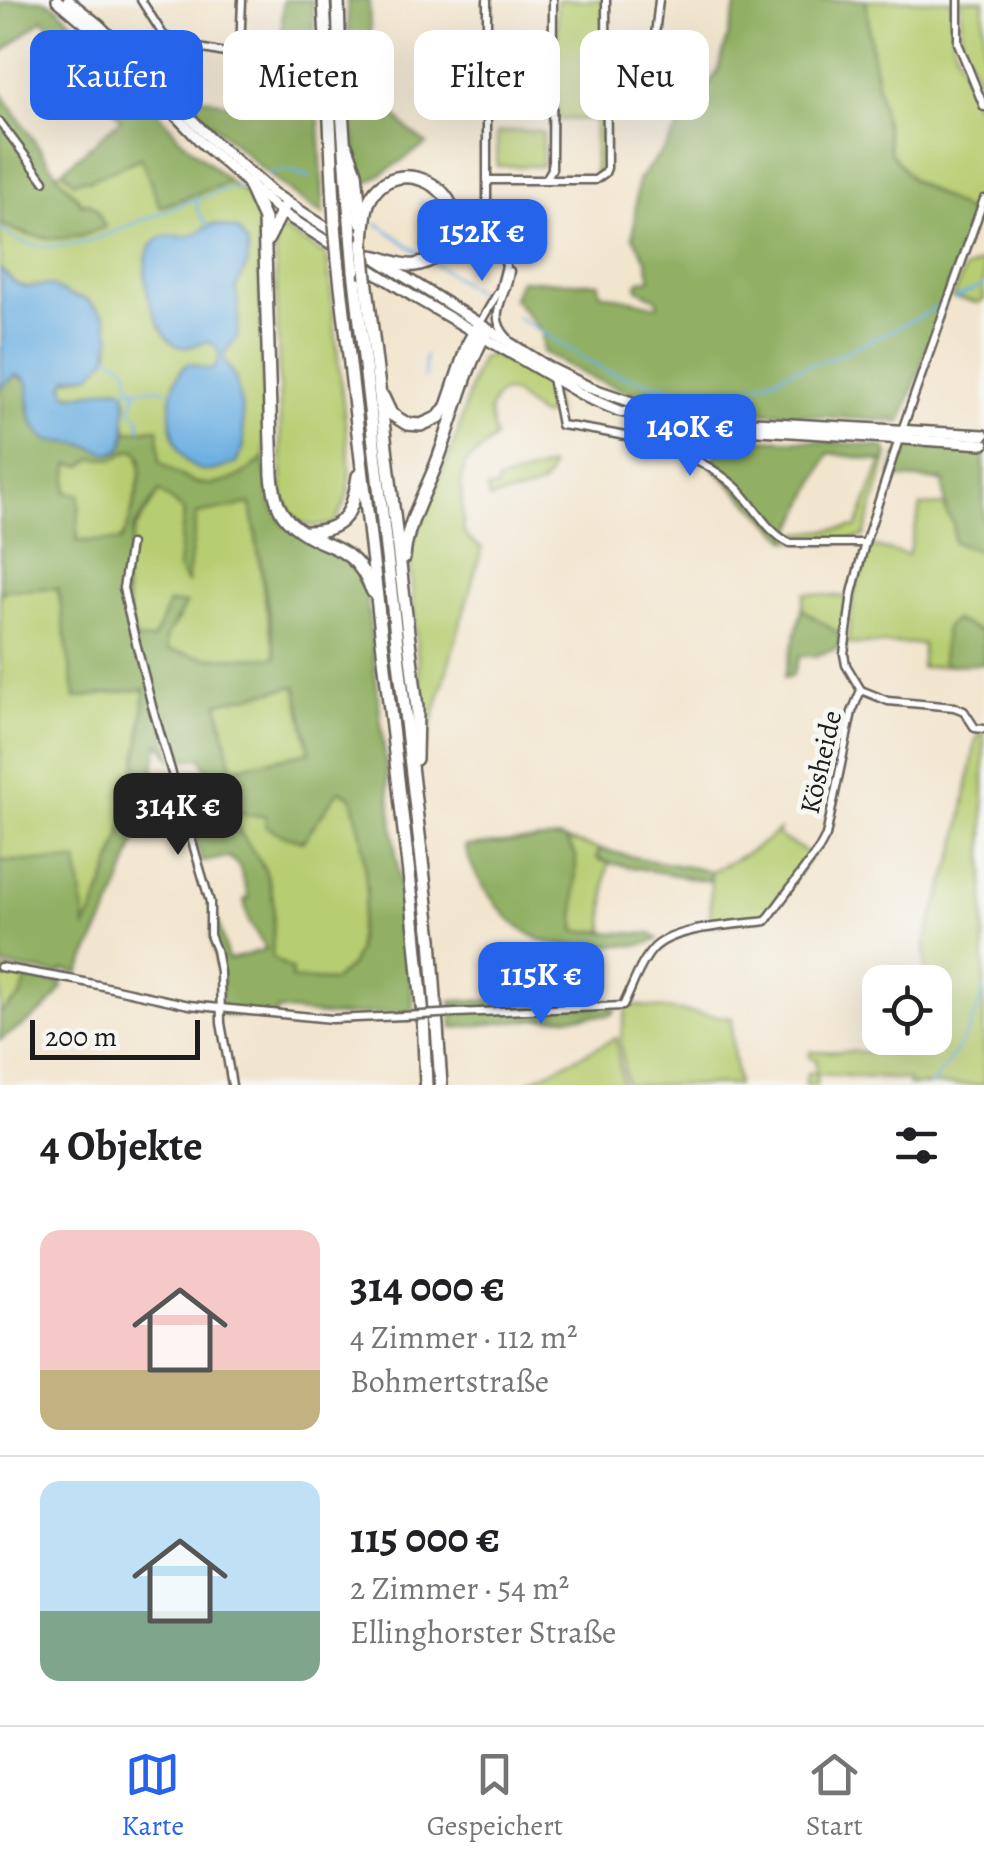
<!DOCTYPE html>
<html lang="de">
<meta charset="utf-8">
<style>
body{margin:0;font-family:Alegreya,serif;background:#f6f6f6;color:#202124;height:100vh;display:flex;flex-direction:column;font-size:38px;white-space:nowrap}
*{box-sizing:border-box;margin:0}
p{font-size:32px;color:#757577}
.icon{flex:none;width:55px;height:55px;fill:none;stroke:currentColor;stroke-width:2;stroke-linecap:round;stroke-linejoin:round}
.map{position:relative;height:1085px;overflow:hidden}
.panel{display:flex;flex-direction:column;background:#fff;flex:1}
.panel>*{flex:none}
.banner{position:absolute;left:30px;top:30px;width:925px;height:90px;display:flex;gap:20px}
.buttons{position:absolute;left:862px;top:965px;display:grid;gap:20px}
.buttons a{display:grid;place-items:center;width:90px;height:90px;border-radius:20px;background:#fff;box-shadow:0 10px 40px #0002;font-size:50px}
.scale{position:absolute;left:30px;bottom:25px;width:170px;box-sizing:border-box;padding-left:10px;border:5px solid #1c1c1c;border-top:0;font-size:28px;line-height:35px;white-space:nowrap;color:#1c1c1c;-webkit-text-stroke:8px #f6f6f2;paint-order:stroke}
.price{position:absolute;translate:-50% -85px;padding:0 22px;border-radius:20px;background:#2563eb;color:#fff;font-size:32px;line-height:65px;filter:drop-shadow(0 2px 5px #0008)}
.price::after{content:'';position:absolute;left:50%;top:60px;width:30px;height:22px;margin-left:-15px;background:inherit;clip-path:polygon(0 0,100% 0,50% 100%)}
.price.selected{background:#222;color:#fff}
ul{padding:0;list-style:none}
li{display:flex;align-items:center;gap:30px;height:250px;padding:0 40px}
li+li{border-top:2px solid #e0e0e0}
li span{display:grid;place-items:center;flex:none;width:280px;height:200px;border-radius:20px;color:#555}
li>.icon{margin-inline-start:auto}
span .icon{width:120px;height:120px;fill:#fffc;stroke-width:1}
li b{font-size:42px}
h2{display:flex;justify-content:space-between;align-items:center;height:120px;padding:0 40px;font-size:42px}
.tag{padding:0 35px;border-radius:20px;background:#fff;box-shadow:0 10px 40px #0002;font-size:35px;line-height:90px}
.tag.selected{background:#2563eb;color:#fff}
.menu{display:flex;justify-content:space-around;align-items:center;height:140px;border-top:2px solid #e0e0e0;background:#fff;font-size:28px;color:#757577}
.menu a{display:grid;justify-items:center;gap:5px}
.menu .selected{color:#2563eb}
.map>svg:first-child{display:block}
.green{fill:#b7cd71;stroke:#6a7446;stroke-width:2.5}
.forest{fill:#91b063;stroke:#566640;stroke-width:2.5;fill-rule:evenodd}
.water{fill:#6eb0e2;stroke:#45667f;stroke-width:2.5}
.lines{fill:none;stroke-linecap:round;stroke-linejoin:round}
.stream{stroke:#6eb0e2;stroke-width:2.5}
.minor-casing{stroke:#67625a;stroke-width:11}
.major-casing{stroke:#67625a;stroke-width:14}
.highway-casing{stroke:#67625a;stroke-width:16}
.minor{stroke:#fff;stroke-width:6}
.major{stroke:#fff;stroke-width:9}
.highway{stroke:#fff;stroke-width:11}
.minor-bridge-casing{stroke:#67625a;stroke-width:11;stroke-linecap:butt}
.highway-bridge-casing{stroke:#67625a;stroke-width:16;stroke-linecap:butt}
.minor-bridge{stroke:#fff;stroke-width:6}
.highway-bridge{stroke:#fff;stroke-width:11}
.labels{text-anchor:middle;stroke-width:10;stroke-linejoin:round;paint-order:stroke}
.street-label{font-size:28px;fill:#1c1c1c;stroke:#f6f6f2}
</style>
<div class="map">
<svg width="984" height="1085" viewBox="0 0 984 1085">
<rect width="100%" height="100%" fill="#f6f6f2"/>
<filter id="ink" filterUnits="userSpaceOnUse"><feTurbulence type="fractalNoise" baseFrequency=".01" numOctaves="2"/><feDisplacementMap in="SourceGraphic" scale="20" xChannelSelector="R" yChannelSelector="G"/><feConvolveMatrix kernelMatrix="1 2 1 2 8 2 1 2 1" color-interpolation-filters="sRGB"/></filter>
<filter id="wash" filterUnits="userSpaceOnUse"><feTurbulence type="fractalNoise" baseFrequency=".0048" numOctaves="4" result="noise"/><feDisplacementMap in="SourceGraphic" scale="40" xChannelSelector="R" yChannelSelector="G"/><feGaussianBlur stdDeviation="2.25" result="paint"/><feColorMatrix in="noise" values="0 0 0 0 0 0 0 0 0 0 0 0 0 0 0 0 0 1.4 0 .05"/><feComposite in="paint" operator="in"/></filter>
<g filter="url(#wash)">
<rect width="100%" height="100%" fill="#f2e5ce"/>
<g class="green">
<polygon points="557,0 604,0 603,166 599,174 595,176 595,120 557,119"/>
<polygon points="866,0 952,0 954,44 984,128 984,184 975,216 911,179 890,152 873,63"/>
<polygon points="961,0 984,0 984,93 961,41"/>
<polygon points="515,131 538,131 543,133 542,166 497,166 497,133"/>
<path d="M141 157 161 207 230 182 247 196 258 218 265 457C246 475 216 493 189 480 179 476 169 468 160 462L157 428 127 432 124 418 127 400 121 388 117 387 81 395 66 393 64 385 65 380 86 376 107 358 110 352 107 320 93 305 85 299 71 296 50 285 26 287 16 284 0 269V224L27 235 80 237 104 227 56 173 63 170 74 182 82 178 90 180Z"/>
<path d="M284 230 327 256 349 457C350 488 351 497 333 524 301 531 295 522 282 494L275 232Z"/>
<polygon points="984,260 984,300 978,303 953,298 964,270"/>
<polygon points="488,355 495,355 549,386 557,414 540,416 513,394 504,392 497,396 489,411 495,438 465,464 461,487 464,533 471,541 482,548 425,747 409,553 456,438 474,375 481,359"/>
<polygon points="133,449 139,452 141,471 127,533 120,541 77,541 80,495 66,493 69,464 93,458 114,459"/>
<path d="M882 461 886 462 864 536C842 543 810 545 788 540L792 534 857 527Z"/>
<path d="M550 466C551 495 510 492 489 499L487 489 497 488V482Z"/>
<path d="M160 490 184 511 178 568 187 582 196 514 251 503 266 608 276 657 210 658 166 650V637L179 618 169 603 153 641 135 639C126 600 118 570 135 531 141 517 152 504 160 490Z"/>
<polygon points="945,505 946,512 953,523 954,542 984,553 984,633 954,620 942,661 947,665 921,668 923,644 847,644 854,596 867,545 908,555 921,506"/>
<path d="M58 588 75 697 145 688C139 775 122 850 85 929L77 861H0V596L4 590Z"/>
<polygon points="805,593 847,597 841,635 802,609"/>
<polygon points="296,686 310,752 232,769 218,702"/>
<polygon points="980,733 984,733 984,1085 908,1085 909,1080 817,1074 816,1085 805,1085 807,1073 816,1073 816,1059 809,1058 810,1051 916,1053 920,1038 935,1038 935,982 925,982 925,942 957,846 976,740"/>
<path d="M339 790 352 797 362 838 367 894 359 927 357 952 350 966 333 981 290 979 292 970 271 957C273 925 278 900 265 870 254 848 234 833 232 808L247 815 265 816Z"/>
<path d="M779 830 778 836 812 855 764 918 724 922 710 926 711 871C735 860 759 848 779 830Z"/>
<polygon points="566,840 600,849 597,855 599,860 609,863 606,876 604,931 575,931 576,856"/>
<polygon points="1,969 28,974 21,997 0,1013"/>
<path d="M627 1004 732 1018C730 1044 736 1061 737 1085H626L620 1041Z"/>
<polygon points="616,1038 622,1085 524,1084"/>
</g>
<g class="forest">
<polygon points="10,0 45,0 56,6 118,66 181,139 230,182 160,207 141,158 90,180 82,179 74,182 63,170 121,119 43,19 0,54 0,3"/>
<polygon points="283,0 312,0 324,214 309,206 277,182 175,91 236,106 239,94 273,97 282,28"/>
<path d="M347 0H369C371 61 371 107 427 144L363 186 353 133Z"/>
<polygon points="738,0 866,0 873,61 890,152 912,180 975,216 901,422 664,405 591,378 543,352 542,332 513,298 520,280 599,283 600,293 658,306 658,300 638,289 637,285 639,281 651,278 646,259 633,237 638,180 665,148 718,71"/>
<path d="M0 91 59 177 82 204 88 202 97 210 105 227C63 244 41 242 0 224Z"/>
<path d="M16 375C36 383 26 394 29 411 30 423 39 432 47 440L74 442 110 453 123 446 127 432 158 428 160 462C170 468 179 476 189 480 216 493 246 475 265 457 267 475 266 495 275 511 293 546 343 541 361 576 364 583 365 592 367 599L414 1011 331 1016 278 1010 274 1017 224 1015 221 1002 222 985 211 935 218 921 228 960 266 949 249 922 244 900 249 898 239 866 229 857 202 862 195 838 226 828 202 758 186 760 167 727 164 729 173 761 159 742 144 818 117 894 79 973 64 970 57 974 1 965 0 861H77L86 927C122 851 140 773 145 689L75 698 58 588 5 590 0 596V388ZM129 450H136C141 457 141 455 141 464 142 478 129 532 120 541H77L80 495 66 492 69 464 83 466 93 458 114 459ZM159 491 184 511 178 568 187 583 197 514 251 504 276 657 210 658 167 650 166 637 186 604 169 603 153 640 135 639 123 588 134 528ZM296 686 310 752 232 768 218 703ZM339 790 352 797 362 838 367 894 359 927 357 952 350 966 333 981 291 979 292 970 272 957C273 926 278 900 265 871 255 849 234 833 232 809L247 815 265 816 266 826 282 835 303 841Z"/>
<polygon points="720,438 818,441 883,447 888,453 886,462 829,453 788,540 712,467"/>
<path d="M912 445 984 451V553L954 542 953 523 946 512 943 481 891 477C895 463 896 448 912 445Z"/>
<polygon points="802,609 841,635 839,648 815,656 800,656 792,676 784,678"/>
<polygon points="954,620 984,633 984,664 947,665 942,661 945,628"/>
<path d="M559 838 566 840 576 855 575 931 651 934 658 939C646 947 627 945 612 945 593 946 569 948 550 943 511 932 475 884 465 846Z"/>
<polygon points="600,849 642,859 711,871 709,881 609,863 597,858"/>
<path d="M28 974 63 984C55 1008 21 1026 0 1040V1013L21 997Z"/>
<polygon points="609,1000 610,1008 616,1010 610,1015 538,1019 453,1028 451,1001"/>
</g>
<g class="water">
<path d="M214 224 238 230 248 245V256L247 266 236 288 239 315 237 337 225 352 224 360 235 377 242 410 244 447 236 463C227 466 216 472 205 471 166 466 159 382 189 363L207 369H213C218 362 222 355 216 347 205 333 190 356 173 343 151 325 129 252 162 237 170 233 177 237 186 237 195 236 204 227 214 224Z"/>
<path d="M0 269 16 284 26 287 50 285 71 296 85 299 105 316 111 337 107 358 92 374 68 377 64 385 66 393 72 396 117 387 124 390C129 402 124 410 125 422 126 433 128 453 110 453 102 453 94 447 87 445 73 442 61 443 47 440 26 419 30 410 28 383L23 377 16 375 0 388 2 332Z"/>
</g>
<g class="lines">
<g class="stream">
<polyline points="269,173 286,170 310,177"/>
<path d="M196 199C205 199 207 196 214 193 222 189 232 188 241 189"/>
<polyline points="421,202 424,207 423,219"/>
<polyline points="377,223 423,256"/>
<path d="M0 231 3 230C23 252 62 247 88 242L195 199 198 203 197 210 208 226"/>
<polyline points="435,264 481,295"/>
<polyline points="956,298 984,285"/>
<polyline points="517,317 605,371 684,391 742,391 795,369 834,357 918,318 940,305"/>
<path d="M108 355C128 368 127 360 130 385L137 389 131 410 140 418V429"/>
<polyline points="424,378 425,356"/>
<polyline points="124,390 155,388 172,391"/>
<path d="M931 1085C955 1055 974 1027 984 990"/>
</g>
</g>
</g>
<g filter="url(#ink)">
<g class="lines">
<g class="minor-casing">
<g id="minor">
<polyline points="141,0 164,36 194,47 235,55 240,51 242,0"/>
<polyline points="958,0 958,43 984,107"/>
<polyline points="651,70 659,0"/>
<polyline points="0,122 44,181"/>
<polyline points="546,179 552,169 553,0"/>
<polyline points="488,183 490,180 595,180 605,173 607,168 606,0"/>
<polyline points="480,323 500,289 506,266 487,205 487,0"/>
<path d="M508 338C485 314 507 298 510 271"/>
<path d="M552 378 561 425C623 434 688 444 736 487 755 505 766 532 790 543H865"/>
<polyline points="130,544 123,588 128,611 152,706 210,902 210,935 216,950 220,972 221,1023 232,1085"/>
<polyline points="861,690 888,701 954,707 964,711 975,728 984,729"/>
<polyline points="0,967 75,980 189,1005 332,1019 404,1016"/>
<path d="M456 1013 623 1006C632 988 639 965 652 950 672 926 738 925 766 921L819 849 826 836 852 712 861 690 846 665 844 654 852 593 865 543 902 430 984 199"/>
</g>
</g>
<g class="major-casing">
<g id="major">
<polyline points="57,0 95,32 203,144 281,212 414,297 588,398 619,411 694,426 984,444"/>
<polyline points="68,0 99,25 210,138 273,193 356,247"/>
<polyline points="378,260 550,368 591,388 652,409 702,419 984,435"/>
</g>
</g>
<g class="highway-casing">
<g id="highway">
<polyline points="324,0 335,224"/>
<polyline points="338,0 341,97 351,234"/>
<polyline points="347,147 356,172 361,222"/>
<path d="M248 183 264 219 272 475C275 510 284 523 315 539 327 545 340 548 351 558 362 567 367 580 373 592"/>
<polyline points="268,239 286,203"/>
<path d="M363 242C364 229 364 216 368 204 391 146 480 191 447 245 440 256 428 263 415 265 398 267 386 257 371 256"/>
<polyline points="338,260 412,900 423,1016 426,1085"/>
<polyline points="354,270 431,939 441,1085"/>
<polyline points="366,278 417,708 416,759"/>
<polyline points="383,397 391,414 407,424 421,425 439,417 447,406 468,344 479,324"/>
<path d="M307 532C346 531 353 511 358 476"/>
<path d="M404 558C406 524 426 492 437 462 454 417 464 371 487 330"/>
</g>
</g>
<use href="#minor" class="minor"/>
<use href="#major" class="major"/>
<use href="#highway" class="highway"/>
<g class="minor-bridge-casing">
<polyline id="minor-bridge" points="404,1016 456,1013"/>
</g>
<g class="highway-bridge-casing">
<g id="highway-bridge">
<polyline points="335,224 338,260"/>
<polyline points="351,234 354,270"/>
<polyline points="363,242 366,278"/>
</g>
</g>
<use href="#minor-bridge" class="minor-bridge"/>
<use href="#highway-bridge" class="highway-bridge"/>
</g>
</g>
<g class="labels">
<g class="street-label">
<text transform="translate(820 762) rotate(-77)" y="10">Kösheide</text>
</g>
</g>
</svg>
<div class="buttons">
<a><svg class="icon" aria-label="locate" viewBox="0 0 24 24"><circle cx="12" cy="12" r="6"/><path d="M12 2v4M12 18v4M2 12h4M18 12h4"/></svg></a>
</div>
<div class="scale">200 m</div>
<b class="price" style="left:482px;top:284px">152K €</b>
<b class="price" style="left:690px;top:479px">140K €</b>
<b class="price selected" style="left:178px;top:858px">314K €</b>
<b class="price" style="left:541px;top:1027px">115K €</b>
<div class="banner">
<a class="tag selected">Kaufen</a>
<a class="tag">Mieten</a>
<a class="tag">Filter</a>
<a class="tag">Neu</a>
</div>
</div>
<section class="panel">
<h2>4 Objekte<svg class="icon" aria-label="filters" viewBox="0 0 24 24"><path d="M4 7h16M4 17h16"/><circle cx="9" cy="7" r="2"/><circle cx="15" cy="17" r="2"/></svg></h2>
<ul>
<li><span style="background:linear-gradient(#f6c9c9 70%,#c2b280 0)"><svg class="icon" aria-label="home" viewBox="0 0 24 24"><path d="M3 11l9-7 9 7M6 9v11h12V9"/></svg></span><div><b>314 000 €</b><p>4 Zimmer · 112 m²</p><p>Bohmertstraße</p></div></li>
<li><span style="background:linear-gradient(#bfe0f5 65%,#7fa58c 0)"><svg class="icon" aria-label="home" viewBox="0 0 24 24"><path d="M3 11l9-7 9 7M6 9v11h12V9"/></svg></span><div><b>115 000 €</b><p>2 Zimmer · 54 m²</p><p>Ellinghorster Straße</p></div></li>
</ul>
</section>
<nav class="menu">
<a class="selected"><svg class="icon" aria-label="map" viewBox="0 0 24 24"><path d="M3 6l6-2 6 2 6-2v14l-6 2-6-2-6 2zM9 4v14M15 6v14"/></svg>Karte</a>
<a><svg class="icon" aria-label="saved" viewBox="0 0 24 24"><path d="M7 4h10v16l-5-4-5 4z"/></svg>Gespeichert</a>
<a><svg class="icon" aria-label="home" viewBox="0 0 24 24"><path d="M3 11l9-7 9 7M6 9v11h12V9"/></svg>Start</a>
</nav>
